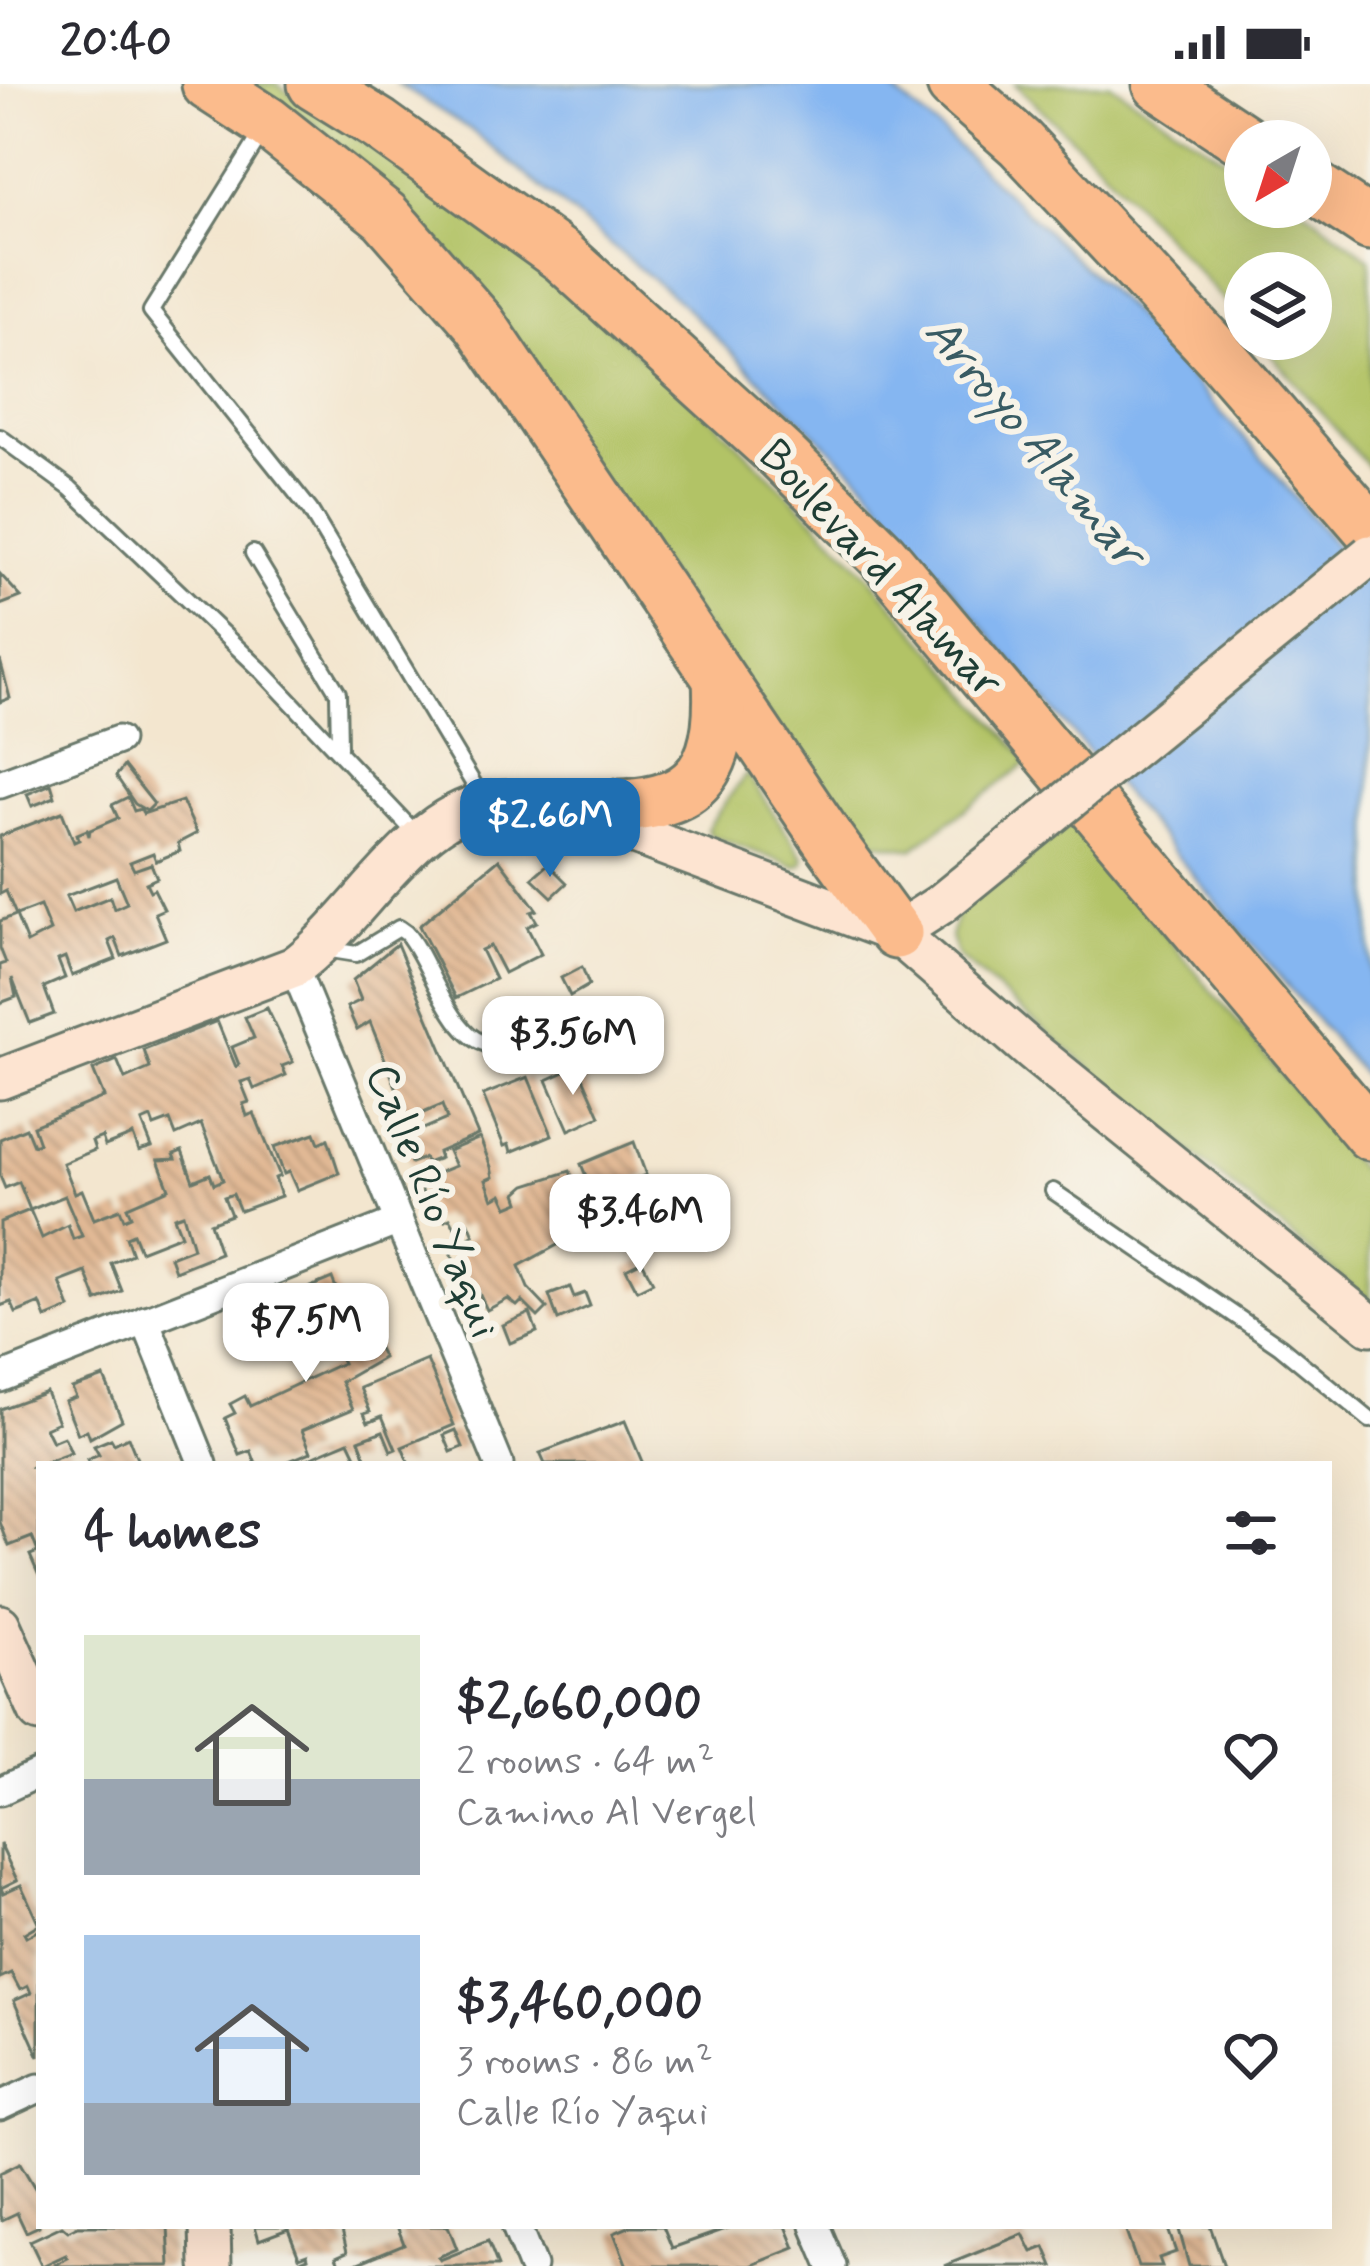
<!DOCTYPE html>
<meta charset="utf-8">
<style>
body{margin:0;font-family:Mynerve,sans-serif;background:#f2f2f3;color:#2b2b33;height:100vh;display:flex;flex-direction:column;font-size:45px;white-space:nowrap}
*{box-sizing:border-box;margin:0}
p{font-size:39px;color:#7c7c81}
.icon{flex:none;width:66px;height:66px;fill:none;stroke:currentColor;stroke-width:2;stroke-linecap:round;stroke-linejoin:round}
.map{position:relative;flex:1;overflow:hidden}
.drawer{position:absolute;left:36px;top:1377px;width:1296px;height:768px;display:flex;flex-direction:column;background:#fff;border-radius:0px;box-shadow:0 12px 48px #0002}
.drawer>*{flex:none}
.needle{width:78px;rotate:219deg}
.fabs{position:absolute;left:1224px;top:36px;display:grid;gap:24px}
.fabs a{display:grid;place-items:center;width:108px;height:108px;border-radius:50%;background:#fff;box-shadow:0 12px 48px #0002;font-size:60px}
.price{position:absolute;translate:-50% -102px;padding:0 27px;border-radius:24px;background:#fff;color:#222;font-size:39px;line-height:78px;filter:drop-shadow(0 3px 6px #0008)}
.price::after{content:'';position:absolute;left:50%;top:72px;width:36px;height:27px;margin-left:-18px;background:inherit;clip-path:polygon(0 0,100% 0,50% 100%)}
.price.active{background:#1f6fb2;color:#fff}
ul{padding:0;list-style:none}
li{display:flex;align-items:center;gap:36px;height:300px;padding:0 48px}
li span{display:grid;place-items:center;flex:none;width:336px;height:240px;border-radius:0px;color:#555}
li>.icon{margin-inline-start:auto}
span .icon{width:144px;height:144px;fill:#fffc;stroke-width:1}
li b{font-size:51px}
h2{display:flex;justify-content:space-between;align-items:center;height:144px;padding:0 48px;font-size:51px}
.status{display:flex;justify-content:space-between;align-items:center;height:84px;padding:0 60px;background:#fff;direction:ltr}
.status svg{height:33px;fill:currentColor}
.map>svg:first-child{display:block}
.green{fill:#b2c366;stroke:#68804d;stroke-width:3}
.water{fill:#85b6f1;stroke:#527a92;stroke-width:3}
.building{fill:url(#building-back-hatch);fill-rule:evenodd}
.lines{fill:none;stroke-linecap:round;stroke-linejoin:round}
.lane-casing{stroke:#69786a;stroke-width:20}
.street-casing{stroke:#69786a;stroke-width:33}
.secondary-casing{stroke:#69786a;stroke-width:45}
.highway-casing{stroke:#69786a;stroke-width:57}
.lane{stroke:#fff;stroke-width:14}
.street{stroke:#fff;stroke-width:27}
.secondary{stroke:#fde4d1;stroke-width:39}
.highway{stroke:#fbbb8c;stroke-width:51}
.secondary-bridge-casing{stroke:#69786a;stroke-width:45;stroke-linecap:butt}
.secondary-bridge{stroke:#fde4d1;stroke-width:39}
.labels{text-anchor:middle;stroke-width:12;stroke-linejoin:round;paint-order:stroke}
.street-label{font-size:45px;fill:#1f3d34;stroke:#f7f3e8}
.water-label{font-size:48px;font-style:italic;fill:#385b63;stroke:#f7f3e8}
</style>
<div class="status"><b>20:40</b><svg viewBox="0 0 49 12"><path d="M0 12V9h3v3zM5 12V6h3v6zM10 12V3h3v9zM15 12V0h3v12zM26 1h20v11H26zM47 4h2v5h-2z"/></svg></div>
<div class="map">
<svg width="1370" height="2182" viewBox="0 0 1370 2182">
<defs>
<pattern id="building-back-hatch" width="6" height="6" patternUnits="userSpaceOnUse" patternTransform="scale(3)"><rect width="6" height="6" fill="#e2b995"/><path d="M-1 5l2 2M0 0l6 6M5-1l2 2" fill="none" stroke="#b7987a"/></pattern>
</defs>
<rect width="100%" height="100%" fill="#f7f3e8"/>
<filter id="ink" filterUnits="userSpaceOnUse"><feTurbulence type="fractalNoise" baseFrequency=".00833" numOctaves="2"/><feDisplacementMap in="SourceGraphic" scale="24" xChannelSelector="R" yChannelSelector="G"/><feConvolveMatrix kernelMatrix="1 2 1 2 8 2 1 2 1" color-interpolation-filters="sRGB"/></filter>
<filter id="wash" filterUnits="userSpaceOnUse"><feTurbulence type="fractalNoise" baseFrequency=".004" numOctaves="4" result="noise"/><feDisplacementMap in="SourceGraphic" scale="48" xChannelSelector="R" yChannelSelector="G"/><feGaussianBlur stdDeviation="2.7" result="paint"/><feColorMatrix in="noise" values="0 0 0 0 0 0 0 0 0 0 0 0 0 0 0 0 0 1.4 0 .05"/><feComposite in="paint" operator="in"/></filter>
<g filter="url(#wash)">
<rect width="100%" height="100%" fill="#f3e6cf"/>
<g class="green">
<polygon points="248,0 276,0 494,144 713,335 856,477 1029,678 912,765 874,758 849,747 421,145 367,85 313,39"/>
<polygon points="1015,0 1110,0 1245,87 1245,123 1301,123 1370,175 1370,385 1258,255 1311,255 1311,189 1245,189 1245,240 1099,80"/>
<path d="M747 690 804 774 803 780 796 783 712 752 707 746C710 739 741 696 747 690Z"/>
<polygon points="1071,738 1370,1097 1370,1218 958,873 951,854 957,828"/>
</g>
<polygon class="water" points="398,0 885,0 936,42 1124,221 1269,382 1370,503 1370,999 1008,573 865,398 678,216 470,45"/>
<g id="blocks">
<g class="building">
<polygon points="0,490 21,513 0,521"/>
<polygon points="0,576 10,614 0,618"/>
<polygon points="124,682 154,720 147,727 135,720 116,692"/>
<polygon points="51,700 55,713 32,722 27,710"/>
<path d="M128 713 134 727 141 725 143 730 182 717 197 749 178 759 180 767 156 777 153 769 130 778 134 786 151 780 157 794 146 799 150 807 154 805 164 825 155 829 166 855 122 872 115 854 109 857 116 875 72 892 65 873 58 876 65 894 44 903 54 930 30 939 12 894 16 913 0 919V881L6 879 0 864V837L16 831 6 807 0 810V752L62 728 74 758 79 756 77 750 87 746 89 752 90 746 118 734 112 721ZM116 793 127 819 114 825 110 813 73 828 66 812ZM40 822 50 847 27 859 16 831Z"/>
<polygon points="499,775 537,826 531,828 537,838 527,843 541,870 504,889 490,862 481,866 495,895 456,914 419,842"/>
<polygon points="548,780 567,799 552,813 532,794"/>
<polygon points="397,860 478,1051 438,1068 440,1074 427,1079 424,1074 411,1079 402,1054 447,1035 442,1021 409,1035 370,938 357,946 347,923 361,916 353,896"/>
<polygon points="582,883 589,901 570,912 561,894"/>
<path d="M267 924 293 978 282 982 286 991 254 1005 250 995 241 998 249 1018 243 1020 247 1032 254 1029 280 1092 275 1094 281 1112 240 1127 233 1110 224 1113 231 1131 210 1139 220 1169 175 1187 170 1173 193 1164 183 1130 174 1133 181 1151 140 1167 133 1150 126 1153 132 1170 111 1179 122 1207 97 1217 86 1188 60 1198 70 1224 46 1234 40 1219 16 1229 11 1218 0 1222V1138L30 1126 42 1154 68 1141 73 1155 82 1152 65 1112 30 1126 19 1098 5 1104 0 1092V1055L26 1044 33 1061 39 1059 33 1042 104 1013 93 986 117 976 125 995 150 984 144 966 217 937 236 983 239 981 232 963 254 954 245 933ZM151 1034 154 1042 170 1036 176 1051 201 1040 223 1096 214 1100 210 1090 193 1097 182 1067 174 1070 176 1075 158 1076 169 1105 127 1123 131 1132 124 1135 120 1125 94 1135 82 1106 75 1109 63 1079 95 1066 92 1057 102 1053 105 1062 133 1051 139 1067 152 1063 142 1038Z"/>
<polygon points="578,982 600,1032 569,1046 547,996"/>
<polygon points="528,993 552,1051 511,1068 509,1060 504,1062 483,1011"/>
<polygon points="315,1049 319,1059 328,1055 339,1089 297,1106 289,1088 284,1090 274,1063"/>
<polygon points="480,1054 491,1083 493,1093 486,1096 493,1115 502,1110 508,1123 520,1118 517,1109 526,1101 570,1087 592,1142 519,1182 528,1204 547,1224 538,1233 522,1217 517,1222 508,1215 487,1226 477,1205 464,1212 461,1206 466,1203 450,1166 474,1151 469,1139 456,1145 450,1134 445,1136 443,1131 433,1135 418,1097 455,1082 448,1067"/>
<polygon points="634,1058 646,1091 594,1111 581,1080"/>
<polygon points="642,1177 653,1198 637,1206 626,1185"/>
<polygon points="332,1194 345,1227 356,1239 363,1255 371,1251 383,1274 341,1298 353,1325 302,1346 311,1368 282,1380 256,1380 251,1367 240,1371 225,1334 235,1329 230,1320 245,1312 250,1322 342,1279 334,1261 312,1274 294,1226 315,1219 310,1203"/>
<polygon points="570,1203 574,1213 585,1209 590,1222 558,1236 549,1211"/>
<polygon points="530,1229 537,1248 510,1259 503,1241"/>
<polygon points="427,1276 454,1341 402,1363 409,1380 368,1380 359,1356 383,1347 391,1367 396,1365 382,1332 368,1338 364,1329 370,1327 360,1304"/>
<polygon points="104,1293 122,1336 90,1354 87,1346 78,1350 65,1317 76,1313 72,1304"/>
<polygon points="46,1308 58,1338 45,1344 52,1358 64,1353 71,1369 33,1383 39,1384 39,1492 30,1471 38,1468 32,1453 9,1462 0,1438 0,1325"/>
<polygon points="625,1337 643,1380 545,1380 540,1369"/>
<polygon points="456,1346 463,1363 451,1368 444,1351"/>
<polygon points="128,1353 139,1380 89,1380 87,1376 99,1371 94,1362 111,1355 114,1360"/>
<polygon points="349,1357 359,1378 296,1380 330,1365"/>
<polygon points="0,1760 17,1796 1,1804 3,1809 21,1801 39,1840 24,1849 26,1853 39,1846 39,1973 14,1917 31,1909 28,1902 20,1906 11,1889 0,1894"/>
<polygon points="20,2079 39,2111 39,2142 26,2148 17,2129 2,2136 0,2132 0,2089"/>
<polygon points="62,2142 68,2147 78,2142 168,2142 170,2182 52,2182 68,2174 66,2171 42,2182 30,2157"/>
<polygon points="255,2142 341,2142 347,2168 336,2173 340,2182 289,2182 308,2174 307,2170 299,2173 288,2145 259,2156"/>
<polygon points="397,2142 448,2142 457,2165 438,2173 440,2176 488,2157 498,2182 351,2182 404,2160"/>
<polygon points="631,2142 663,2142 672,2164 734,2142 786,2142 795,2164 750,2182 627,2182 614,2149"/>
<polygon points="1135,2142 1167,2142 1176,2168 1159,2174 1162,2182 1138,2182 1125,2145"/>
<polygon points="1178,2142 1210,2142 1224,2182 1189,2182"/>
<polygon points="1023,2150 1032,2168 1045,2163 1053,2182 944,2182"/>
</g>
</g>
</g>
<g filter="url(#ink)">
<use href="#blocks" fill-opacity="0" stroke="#69786a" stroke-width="3"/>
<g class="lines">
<g class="lane-casing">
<g id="lane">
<polyline points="262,49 151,227 310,426 482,714"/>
<polyline points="0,353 70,404 262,587 417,751"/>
<polyline points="253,469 338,609 339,664"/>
<path d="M325 865 356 870 399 844 406 849C431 876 454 969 499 960 523 955 548 939 570 929"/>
<polyline points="1053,1107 1280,1262 1370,1336"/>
</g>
</g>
<g class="street-casing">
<g id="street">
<polyline points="0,700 118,656"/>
<polyline points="294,883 499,1380"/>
<polyline points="145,1236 203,1380"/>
<polyline points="0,1294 399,1137"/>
<polyline points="0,1707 39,1689"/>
<polyline points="0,2022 39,2004"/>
<polyline points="516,2142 532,2182"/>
<polyline points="815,2142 832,2182"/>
</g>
</g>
<g class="secondary-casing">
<g id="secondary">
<polyline points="896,849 1032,967 1370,1241"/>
<path d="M0 995 294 883C356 839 410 733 487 719 511 714 538 719 563 723L896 849 941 820"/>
<polyline points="0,1541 39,1628"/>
<polyline points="210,2142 211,2182"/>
</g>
</g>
<g class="highway-casing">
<g id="highway">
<polyline points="208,0 268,39 385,132 480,240 829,757 896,849"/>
<polyline points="314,0 380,41 563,173 782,372 882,471 1370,1050"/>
<polyline points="953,0 1020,59 1221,273 1370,445"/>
<polyline points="1159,0 1245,57"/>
<polyline points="1311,101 1370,140"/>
<path d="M563 723C669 724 726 721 719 595"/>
</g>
</g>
<use href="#lane" class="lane"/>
<use href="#street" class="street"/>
<use href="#secondary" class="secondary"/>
<use href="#highway" class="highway"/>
<g class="secondary-bridge-casing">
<polyline id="secondary-bridge" points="941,820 1370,471"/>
</g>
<use href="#secondary-bridge" class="secondary-bridge"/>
</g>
</g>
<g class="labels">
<g class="street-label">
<text transform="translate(882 483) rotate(47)" y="16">Boulevard Alamar</text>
<text transform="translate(435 1116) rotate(68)" y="16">Calle Río Yaqui</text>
</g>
<g class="water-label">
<text transform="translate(1036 356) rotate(50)" y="17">Arroyo Alamar</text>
</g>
</g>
</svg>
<div class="fabs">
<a><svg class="needle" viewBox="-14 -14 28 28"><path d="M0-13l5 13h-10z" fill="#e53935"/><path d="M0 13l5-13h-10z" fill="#7c7c81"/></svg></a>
<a><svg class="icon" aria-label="layers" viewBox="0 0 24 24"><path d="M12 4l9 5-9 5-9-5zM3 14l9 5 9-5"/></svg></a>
</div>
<b class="price active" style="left:550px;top:796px">$2.66M</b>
<b class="price" style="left:573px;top:1014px">$3.56M</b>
<b class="price" style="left:640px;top:1192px">$3.46M</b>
<b class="price" style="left:306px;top:1301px">$7.5M</b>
<section class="drawer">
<h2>4 homes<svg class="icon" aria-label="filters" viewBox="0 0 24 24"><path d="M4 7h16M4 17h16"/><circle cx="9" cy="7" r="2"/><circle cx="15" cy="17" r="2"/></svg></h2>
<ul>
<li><span style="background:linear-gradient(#dfe7d0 60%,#9aa5b1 0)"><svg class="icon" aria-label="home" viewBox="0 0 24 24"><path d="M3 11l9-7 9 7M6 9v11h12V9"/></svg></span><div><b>$2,660,000</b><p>2 rooms · 64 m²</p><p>Camino Al Vergel</p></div><svg class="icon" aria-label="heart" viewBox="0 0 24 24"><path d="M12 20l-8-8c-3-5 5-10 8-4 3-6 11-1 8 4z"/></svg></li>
<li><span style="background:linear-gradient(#a9c7e8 70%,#9aa5b1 0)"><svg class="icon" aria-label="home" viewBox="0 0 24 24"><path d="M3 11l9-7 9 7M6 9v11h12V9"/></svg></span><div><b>$3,460,000</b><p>3 rooms · 86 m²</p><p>Calle Río Yaqui</p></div><svg class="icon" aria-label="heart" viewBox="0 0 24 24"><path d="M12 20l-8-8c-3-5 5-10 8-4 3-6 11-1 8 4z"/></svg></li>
</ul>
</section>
</div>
